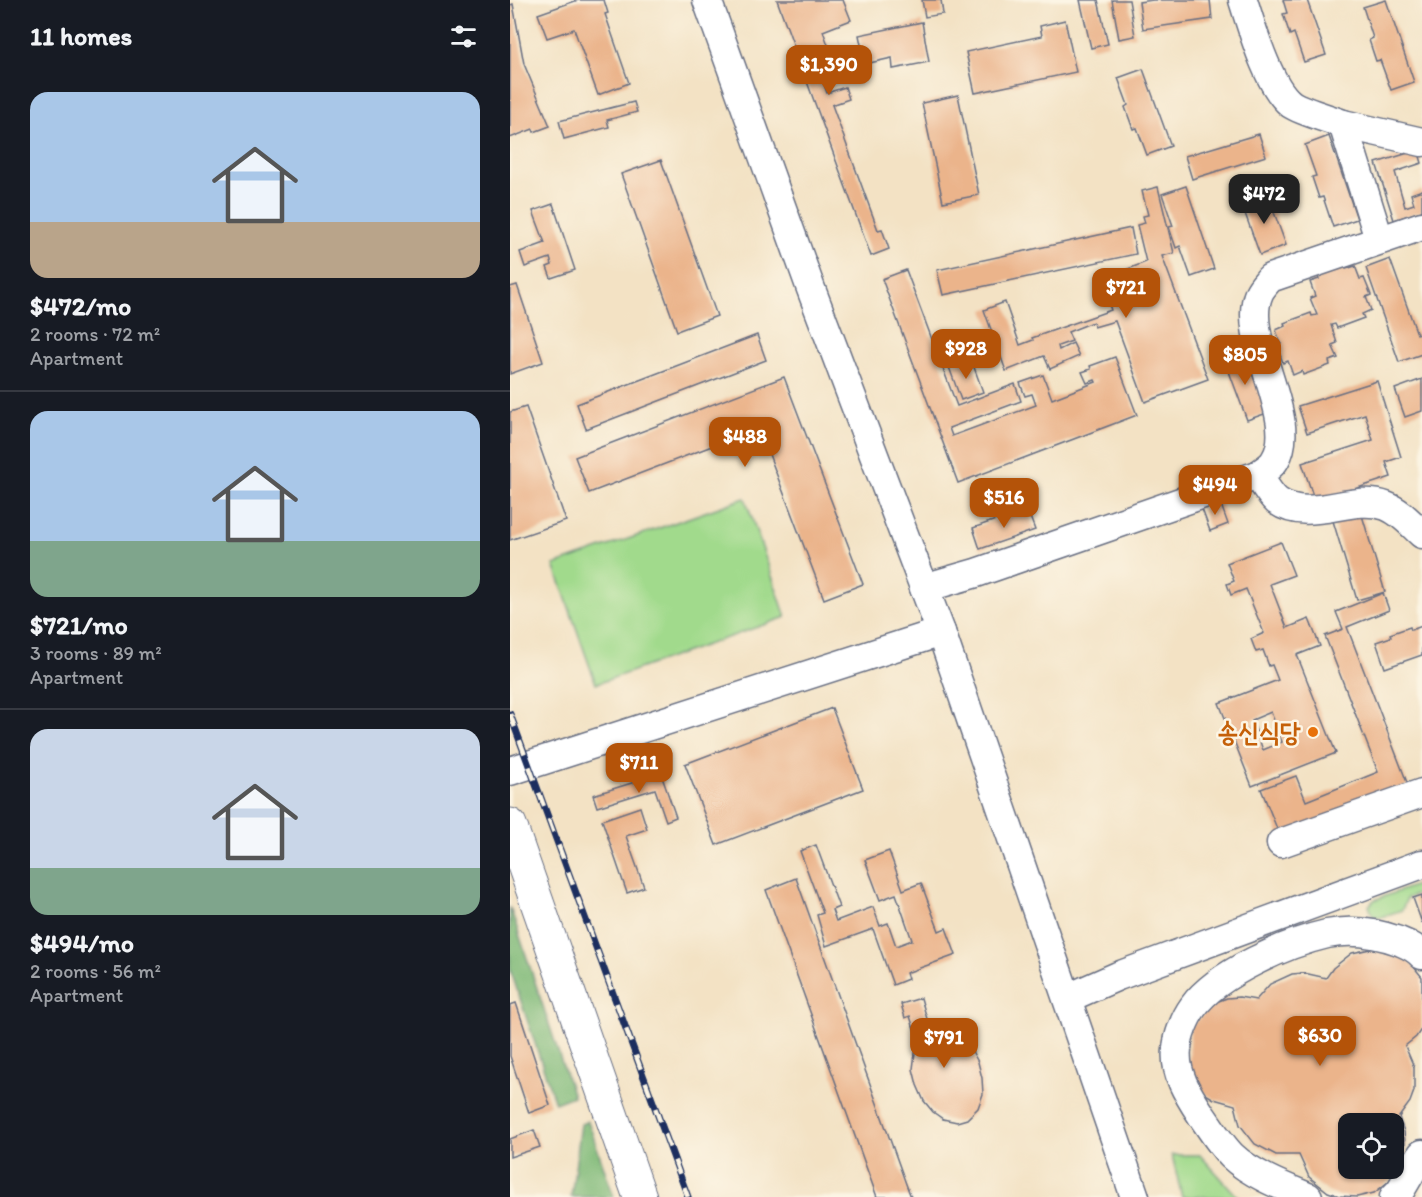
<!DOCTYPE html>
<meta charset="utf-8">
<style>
body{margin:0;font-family:Itim,"Poor Story",sans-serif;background:#20242c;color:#f1f3f6;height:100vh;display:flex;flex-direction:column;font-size:22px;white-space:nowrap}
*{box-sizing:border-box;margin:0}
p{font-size:20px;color:#9ea1a6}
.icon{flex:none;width:33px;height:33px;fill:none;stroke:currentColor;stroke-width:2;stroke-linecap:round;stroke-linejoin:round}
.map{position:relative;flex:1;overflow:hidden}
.side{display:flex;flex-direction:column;background:#171b24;width:510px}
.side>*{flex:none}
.fabs{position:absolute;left:828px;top:1113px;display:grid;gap:12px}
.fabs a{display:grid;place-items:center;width:66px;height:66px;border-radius:12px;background:#171b24;box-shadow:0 2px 4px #0004;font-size:30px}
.price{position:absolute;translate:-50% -51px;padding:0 14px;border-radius:12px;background:#b45309;color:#fff;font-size:20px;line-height:39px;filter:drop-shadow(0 2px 3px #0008)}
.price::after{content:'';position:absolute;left:50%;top:36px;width:18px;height:14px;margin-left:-9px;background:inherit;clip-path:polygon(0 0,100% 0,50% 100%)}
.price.selected{background:#222;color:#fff}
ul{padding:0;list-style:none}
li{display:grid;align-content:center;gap:12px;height:318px;padding:0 30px}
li+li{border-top:2px solid #363941}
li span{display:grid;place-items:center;height:186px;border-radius:18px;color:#555}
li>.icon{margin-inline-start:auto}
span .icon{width:108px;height:108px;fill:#fffc;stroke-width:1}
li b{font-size:26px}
h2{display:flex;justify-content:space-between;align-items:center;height:72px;padding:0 30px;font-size:26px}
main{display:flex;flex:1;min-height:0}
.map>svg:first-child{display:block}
.green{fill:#a1da8c;stroke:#5e8475;stroke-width:1.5}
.forest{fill:#80ba78;stroke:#4e746b;stroke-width:1.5}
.building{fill:#ebb48b;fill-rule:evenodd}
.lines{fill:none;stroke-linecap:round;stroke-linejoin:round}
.minor-casing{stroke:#676e82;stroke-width:31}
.major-casing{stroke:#676e82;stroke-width:35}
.minor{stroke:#fff;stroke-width:28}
.major{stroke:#fff;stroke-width:33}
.rail-casing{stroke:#1b2f5e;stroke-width:7}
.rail{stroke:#fcf5e5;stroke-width:4.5;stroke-dasharray:14;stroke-linecap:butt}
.food-dot{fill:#e8710a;stroke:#fcf5e5;stroke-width:2}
.labels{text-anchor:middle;stroke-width:5;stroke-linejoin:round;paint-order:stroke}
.food-label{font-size:26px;font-weight:bold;fill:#c56008;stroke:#fcf5e5;text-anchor:end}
</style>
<main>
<section class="side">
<h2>11 homes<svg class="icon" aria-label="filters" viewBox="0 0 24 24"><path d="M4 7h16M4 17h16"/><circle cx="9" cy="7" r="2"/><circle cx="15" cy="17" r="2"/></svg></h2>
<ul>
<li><span style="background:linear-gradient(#a9c7e8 70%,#b9a48a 0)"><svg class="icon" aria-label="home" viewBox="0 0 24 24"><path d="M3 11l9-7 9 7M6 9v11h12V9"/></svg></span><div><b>$472/mo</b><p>2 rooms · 72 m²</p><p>Apartment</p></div></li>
<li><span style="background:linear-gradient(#a9c7e8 70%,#7fa58c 0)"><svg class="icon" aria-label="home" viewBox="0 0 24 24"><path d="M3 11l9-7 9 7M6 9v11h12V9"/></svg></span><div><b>$721/mo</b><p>3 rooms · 89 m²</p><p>Apartment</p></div></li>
<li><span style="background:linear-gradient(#c9d6e8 75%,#7fa58c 0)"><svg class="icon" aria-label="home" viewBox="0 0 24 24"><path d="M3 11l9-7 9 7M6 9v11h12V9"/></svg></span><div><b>$494/mo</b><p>2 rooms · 56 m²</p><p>Apartment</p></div></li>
</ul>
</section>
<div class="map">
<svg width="912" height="1197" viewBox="0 0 912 1197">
<rect width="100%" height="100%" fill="#fcf5e5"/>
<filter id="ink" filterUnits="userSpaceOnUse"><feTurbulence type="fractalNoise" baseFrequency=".0167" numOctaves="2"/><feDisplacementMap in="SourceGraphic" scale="12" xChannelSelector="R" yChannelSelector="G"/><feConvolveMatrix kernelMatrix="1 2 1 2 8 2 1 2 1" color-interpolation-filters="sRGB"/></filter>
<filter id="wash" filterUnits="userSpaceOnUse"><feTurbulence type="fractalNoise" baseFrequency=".008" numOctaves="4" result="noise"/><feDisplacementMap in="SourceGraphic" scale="24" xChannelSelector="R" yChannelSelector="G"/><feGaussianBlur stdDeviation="1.35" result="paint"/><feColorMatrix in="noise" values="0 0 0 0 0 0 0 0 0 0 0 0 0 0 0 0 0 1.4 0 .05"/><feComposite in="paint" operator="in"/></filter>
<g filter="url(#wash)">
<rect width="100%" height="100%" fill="#f3e2c4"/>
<g class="green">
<polygon points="235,498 276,617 86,684 44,565"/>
<polygon points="912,883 912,893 897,898 892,910 871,917 863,916 859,906 864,900"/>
<polygon points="662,1155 690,1155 728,1197 672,1197"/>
</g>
<g class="forest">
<polygon points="0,907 63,1096 45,1103 0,969"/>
<polygon points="78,1121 104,1197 61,1197 71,1124"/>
</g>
<g id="blocks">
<g class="building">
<polygon points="68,0 94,0 98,13 95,14 119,83 88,95 64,29 37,38 28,14"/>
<polygon points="267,0 333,0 341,20 313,31 325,64 309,70 317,93 335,87 339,99 322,105 368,230 372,229 379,249 361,256"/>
<polygon points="412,0 431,0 433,14 415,17"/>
<polygon points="570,0 588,0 598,44 581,48"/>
<polygon points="602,0 619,0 625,36 609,39"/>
<polygon points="643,0 700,0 702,19 633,29 629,2"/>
<polygon points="773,0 797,0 816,55 794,62 784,33 780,35 773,14 777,13"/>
<polygon points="876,0 904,82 881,90 870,60 866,61 859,40 863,38 853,7"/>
<polygon points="3,4 14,64 40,126 24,132 23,129 0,138 0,5"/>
<polygon points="555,20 566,72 465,93 456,52 532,36 530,26"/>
<polygon points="412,22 419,62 383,69 382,58 355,64 349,35"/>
<polygon points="633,69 661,146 637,155 627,128 623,129 615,107 618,105 608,78"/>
<polygon points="448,95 469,195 433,202 412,103"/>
<polygon points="124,102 127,112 97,120 99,127 54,139 49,121"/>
<polygon points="749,134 756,156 682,179 675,156"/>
<polygon points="819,136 847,219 823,227 813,197 809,198 802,177 806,176 795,145"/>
<polygon points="908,150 912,163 885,172 895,207 904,204 901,194 912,190 912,211 884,220 866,163"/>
<polygon points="151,160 207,316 167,331 111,174"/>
<polygon points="676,186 704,269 681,277 670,246 666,248 659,227 663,226 652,194"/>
<polygon points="648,187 664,253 652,256 698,379 635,402 605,321 584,327 583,322 558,332 562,341 548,346 549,350 563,343 569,356 540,369 534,356 496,371 474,310 495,302 510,345 523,340 522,338 601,310 590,280 636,262 627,225 635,223 633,216 638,215 632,191"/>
<polygon points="758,196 776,245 750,255 732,205"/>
<polygon points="43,204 65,270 41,278 37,267 42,265 40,258 15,267 10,252 35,243 23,211"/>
<polygon points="621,228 626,254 433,295 427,270"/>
<polygon points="880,259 907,334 912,333 912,354 889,362 856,268"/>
<polygon points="834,265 836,269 845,266 850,279 854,278 861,295 856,297 861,310 852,314 854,318 827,328 825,324 821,325 827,343 822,345 828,358 819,361 820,365 793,375 792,371 783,375 778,361 773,363 767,346 771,344 766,330 775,326 774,323 801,313 802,316 807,315 800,298 805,296 800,282 809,279 807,275"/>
<polygon points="396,270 447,406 505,384 511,401 439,428 442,436 526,405 522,394 515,396 510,383 533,375 542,399 586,382 585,380 577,383 572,372 581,369 580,366 605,357 627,415 448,483 372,279"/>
<polygon points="7,285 33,362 0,374 0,287"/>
<polygon points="247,335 256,360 76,429 67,404"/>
<polygon points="734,351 757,413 737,420 714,358"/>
<polygon points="461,359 473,392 451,400 439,367"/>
<polygon points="274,377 353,584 314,599 249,428 79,493 65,457"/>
<polygon points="912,379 912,411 895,417 885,389"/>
<polygon points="867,381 891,457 876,462 881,477 805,502 792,463 863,440 855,414 797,433 788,406"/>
<polygon points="16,407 56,521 0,540 0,412"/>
<polygon points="710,502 718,524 700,531 692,509"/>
<polygon points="517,509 525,530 470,549 463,528"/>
<polygon points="851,512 875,592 847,600 823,521"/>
<path d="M771 542 784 575 760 584 777 628 799 619 810 646 787 655 826 753 742 786 709 703 768 680 762 665 759 666 753 650 746 652 741 639 754 633 736 589 721 595 717 584 724 581 717 563ZM761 712 772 742 753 750 742 720Z"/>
<polygon points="873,593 879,610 837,627 898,785 770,836 751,789 786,776 796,801 868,772 815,636 833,629 826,612"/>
<polygon points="912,626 912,655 875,668 866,642 881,637 880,634 900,627 901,630"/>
<polygon points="322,708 353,789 206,845 175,764"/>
<polygon points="151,774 166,817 156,821 145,789 87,807 83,795"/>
<polygon points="130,807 137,829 116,836 134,887 117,893 92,820"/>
<polygon points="306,845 329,907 322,910 326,921 363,907 370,926 378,923 386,946 402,940 386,894 370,900 355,860 379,851 393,890 411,883 429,931 436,928 446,955 396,973 398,979 383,985 363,929 316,946 307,915 313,913 290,851"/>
<polygon points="286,878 396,1184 401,1197 367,1197 256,890"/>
<polygon points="912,895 912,923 903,898"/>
<path d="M865 948 877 950 899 961 912 977V1028L906 1037 895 1046 904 1067V1091L900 1102 889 1117 894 1132 895 1144 894 1156 883 1178 864 1193 847 1197 829 1196 818 1192 799 1177 789 1155H766L745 1144 730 1125 725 1105 704 1099 694 1093 679 1074 680 1027 706 1002 717 998 729 997 746 1000 760 984 782 974 794 973 816 978 823 968 842 953ZM838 1124H884V1168H838Z"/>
<polygon points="411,998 421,1033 434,1031 447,1035 459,1046 468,1062 472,1078 473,1094 468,1108 457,1119 447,1122 433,1119 423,1112 414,1101 407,1085 403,1069 405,1053 409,1045 400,1016 395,1018 391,1004"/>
<polygon points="6,1003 40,1105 19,1113 0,1056 0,1005"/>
<polygon points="24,1130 30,1147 0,1157 0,1139"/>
</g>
</g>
</g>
<g filter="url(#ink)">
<use href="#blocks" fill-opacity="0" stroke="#676e82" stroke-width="1.5"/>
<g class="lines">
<g class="minor-casing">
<g id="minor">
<polyline points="197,0 301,289 431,632 625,1197"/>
<path d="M733 0C742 28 758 86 781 104 791 111 820 119 833 124L869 239"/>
<polyline points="833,124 912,142"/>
<path d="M748 475C753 471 762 466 765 460 791 419 729 338 749 293 751 288 757 282 760 278L912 226"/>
<path d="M414 588 466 573 748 475C753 483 760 495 767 501 800 524 841 493 876 506 890 511 901 524 912 534"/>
<polyline points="0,771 431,632"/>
<polyline points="771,843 912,793"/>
<polyline points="558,998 608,976 912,864"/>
<path d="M798 1197C774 1187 741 1174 722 1156 711 1145 701 1129 692 1116 679 1096 664 1074 667 1049 668 1036 675 1018 683 1007 707 973 778 943 817 934 841 929 867 933 889 941 898 945 905 947 912 955"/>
<polyline points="884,1197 890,1191 912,1154"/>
</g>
</g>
<g class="major-casing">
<polyline id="major" points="0,825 130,1197"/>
</g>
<use href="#minor" class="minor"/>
<use href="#major" class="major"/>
<g class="rail-casing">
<polyline id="rail" points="0,714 178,1197"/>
</g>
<use href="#rail" class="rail"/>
</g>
</g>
<circle class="food-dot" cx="803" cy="732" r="6"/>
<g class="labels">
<g class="food-label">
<text x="791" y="741">송신식당</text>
</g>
</g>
</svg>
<div class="fabs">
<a><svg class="icon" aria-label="locate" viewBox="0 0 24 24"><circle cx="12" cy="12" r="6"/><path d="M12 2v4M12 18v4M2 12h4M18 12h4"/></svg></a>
</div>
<b class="price" style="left:319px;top:96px">$1,390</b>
<b class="price selected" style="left:754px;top:225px">$472</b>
<b class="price" style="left:616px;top:319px">$721</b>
<b class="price" style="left:456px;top:380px">$928</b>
<b class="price" style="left:735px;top:386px">$805</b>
<b class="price" style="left:235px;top:468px">$488</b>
<b class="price" style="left:705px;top:516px">$494</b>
<b class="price" style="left:494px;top:529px">$516</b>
<b class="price" style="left:129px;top:794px">$711</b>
<b class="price" style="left:810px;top:1067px">$630</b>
<b class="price" style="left:434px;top:1069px">$791</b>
</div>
</main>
